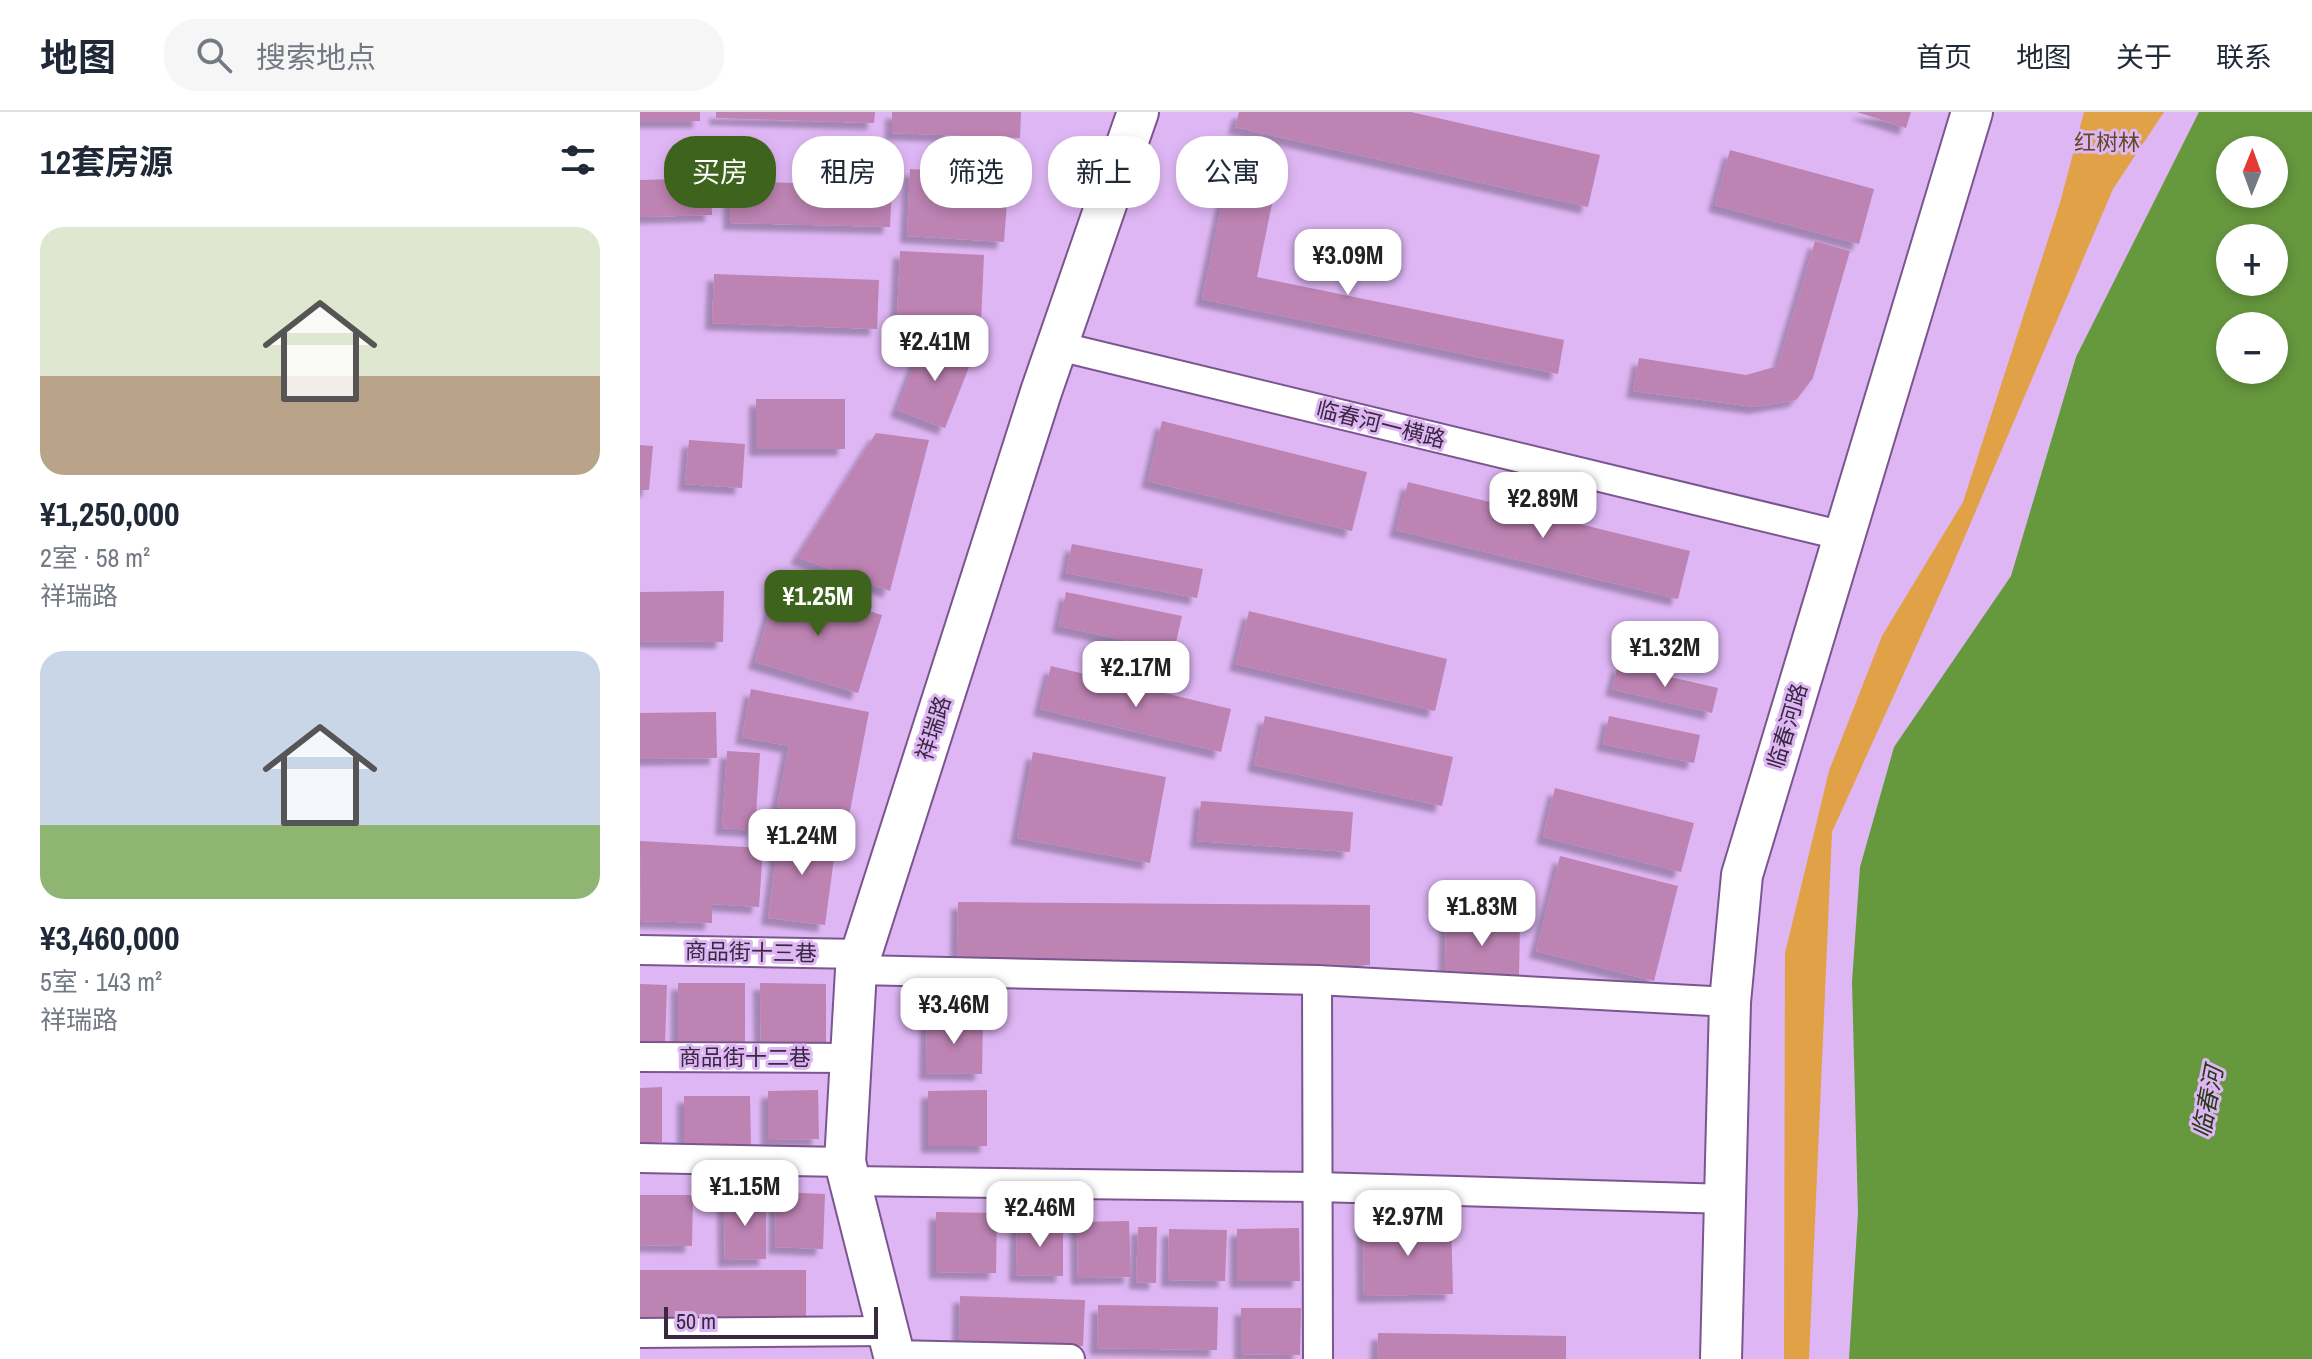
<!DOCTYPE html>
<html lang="zh">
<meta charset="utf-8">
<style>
body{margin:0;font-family:"Archivo Narrow","Noto Sans SC",sans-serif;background:#f6f6f7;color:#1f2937;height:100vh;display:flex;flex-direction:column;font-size:30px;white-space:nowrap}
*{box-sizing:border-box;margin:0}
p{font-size:26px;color:#747a83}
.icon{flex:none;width:44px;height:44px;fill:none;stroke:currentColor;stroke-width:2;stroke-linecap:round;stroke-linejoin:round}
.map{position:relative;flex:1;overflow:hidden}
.drawer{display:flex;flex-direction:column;background:#fff;width:640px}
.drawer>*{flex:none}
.banner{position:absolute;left:24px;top:24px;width:760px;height:72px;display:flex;gap:16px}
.needle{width:52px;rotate:1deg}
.buttons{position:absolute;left:1576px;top:24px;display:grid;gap:16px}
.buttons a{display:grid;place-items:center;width:72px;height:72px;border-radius:50%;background:#fff;box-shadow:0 4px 12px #0003;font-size:40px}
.scale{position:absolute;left:24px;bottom:20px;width:214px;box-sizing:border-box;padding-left:8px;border:4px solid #382840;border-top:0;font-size:22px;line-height:28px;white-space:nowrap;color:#382840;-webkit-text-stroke:6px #deb6f4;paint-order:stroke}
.price{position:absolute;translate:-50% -68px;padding:0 18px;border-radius:16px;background:#fff;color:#222;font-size:26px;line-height:52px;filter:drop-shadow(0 2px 4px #0008)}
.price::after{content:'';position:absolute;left:50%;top:48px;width:24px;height:18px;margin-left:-12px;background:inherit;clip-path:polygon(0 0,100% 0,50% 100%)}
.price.current{background:#3d631d;color:#fff}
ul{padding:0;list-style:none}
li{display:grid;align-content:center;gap:16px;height:424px;padding:0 40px}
li span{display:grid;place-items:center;height:248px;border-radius:24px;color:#555}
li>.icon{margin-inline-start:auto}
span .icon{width:144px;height:144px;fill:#fffc;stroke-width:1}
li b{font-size:34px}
h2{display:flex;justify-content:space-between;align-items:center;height:96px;padding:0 40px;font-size:34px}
.chip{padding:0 28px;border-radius:32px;background:#fff;box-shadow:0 4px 12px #0003;font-size:28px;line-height:72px}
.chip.current{background:#3d631d;color:#fff}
header{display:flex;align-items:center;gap:48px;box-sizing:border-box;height:112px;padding:0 40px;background:#fff;border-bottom:2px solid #e0e1e3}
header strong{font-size:38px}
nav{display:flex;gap:44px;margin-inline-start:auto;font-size:28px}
.search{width:560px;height:72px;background:#f6f6f7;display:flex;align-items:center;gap:20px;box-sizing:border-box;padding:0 28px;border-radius:32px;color:#747a83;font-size:30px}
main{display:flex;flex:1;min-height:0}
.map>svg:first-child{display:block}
.green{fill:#e0a147}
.water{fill:#66983e;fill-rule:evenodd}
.building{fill:#bd83b3;filter:url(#shadow)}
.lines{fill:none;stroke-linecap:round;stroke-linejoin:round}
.street-casing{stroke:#7b568e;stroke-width:32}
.secondary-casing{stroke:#7b568e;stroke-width:44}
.street{stroke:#fff;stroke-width:28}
.secondary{stroke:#fff;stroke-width:40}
.labels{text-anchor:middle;stroke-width:6;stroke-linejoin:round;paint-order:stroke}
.park-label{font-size:22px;fill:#634822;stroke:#deb6f4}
.street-label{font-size:22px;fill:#382840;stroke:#deb6f4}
.water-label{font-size:24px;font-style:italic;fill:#273b16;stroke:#deb6f4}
</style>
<header>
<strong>地图</strong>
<div class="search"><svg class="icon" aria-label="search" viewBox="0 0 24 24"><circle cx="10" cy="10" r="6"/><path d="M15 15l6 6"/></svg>搜索地点</div>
<nav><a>首页</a><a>地图</a><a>关于</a><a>联系</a></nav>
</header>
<main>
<section class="drawer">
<h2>12套房源<svg class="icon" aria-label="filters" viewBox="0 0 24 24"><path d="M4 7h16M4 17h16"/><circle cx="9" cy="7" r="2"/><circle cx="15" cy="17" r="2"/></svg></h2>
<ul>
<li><span style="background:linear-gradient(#dfe7d0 60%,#b9a48a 0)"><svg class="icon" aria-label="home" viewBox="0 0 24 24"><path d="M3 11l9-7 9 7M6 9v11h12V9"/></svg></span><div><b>¥1,250,000</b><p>2室 · 58 m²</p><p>祥瑞路</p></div></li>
<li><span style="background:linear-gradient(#c9d6e8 70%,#8fb573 0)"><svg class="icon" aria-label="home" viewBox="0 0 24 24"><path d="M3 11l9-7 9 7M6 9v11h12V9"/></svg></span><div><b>¥3,460,000</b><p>5室 · 143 m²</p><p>祥瑞路</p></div></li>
</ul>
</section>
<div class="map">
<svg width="1672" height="1247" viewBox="0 0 1672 1247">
<defs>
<filter id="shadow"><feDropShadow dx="-7" dy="7" stdDeviation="2" flood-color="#0004"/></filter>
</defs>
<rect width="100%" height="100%" fill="#deb6f4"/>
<polygon class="green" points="1444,0 1524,0 1473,77 1308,464 1192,720 1169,1247 1144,1247 1145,841 1189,659 1242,524 1323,390 1420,91"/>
<path class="water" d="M1559 0H1672V1247H1209L1218 1101 1212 870 1220 755 1254 635 1371 464 1436 245ZM1590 38H1634V82H1590ZM1590 126H1634V170H1590ZM1590 214H1634V258H1590Z"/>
<g class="building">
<rect x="0" y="0" width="60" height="9"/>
<polygon points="76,0 235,0 234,11 76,6"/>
<polygon points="252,0 381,0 380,26 252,21"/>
<polygon points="599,0 771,0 960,43 948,95 595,15"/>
<polygon points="1217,0 1271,0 1266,16"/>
<polygon points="1090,38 1234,77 1219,132 1075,93"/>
<polygon points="270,57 369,63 364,130 267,124"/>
<polygon points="71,66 72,103 0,105 0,68"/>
<polygon points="587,68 634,82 617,165 924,228 918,262 562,187"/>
<polygon points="91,69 252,74 250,115 90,111"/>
<polygon points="1175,129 1210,139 1173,266 1156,288 1116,295 993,279 999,246 1106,263 1138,254"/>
<polygon points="260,139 344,143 341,210 257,206"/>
<polygon points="74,162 239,168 237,217 72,211"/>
<polygon points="284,226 333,245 305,316 257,298"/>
<rect x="116" y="287" width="89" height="50"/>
<polygon points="522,309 727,360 712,419 508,369"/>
<polygon points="236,321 289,328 250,479 157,445"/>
<polygon points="49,328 105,332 102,376 45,372"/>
<polygon points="0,333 13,334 9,378 0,378"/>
<polygon points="768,370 1050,439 1038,487 756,418"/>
<polygon points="432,432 563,457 557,486 426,461"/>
<polygon points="138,472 242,503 218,581 115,550"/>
<polygon points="84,479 83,530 0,529 0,480"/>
<polygon points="426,480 542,504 534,539 419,514"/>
<polygon points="609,499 807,547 795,599 596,552"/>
<polygon points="978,553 1078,576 1072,601 972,577"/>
<polygon points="411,554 591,597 581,640 400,597"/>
<polygon points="111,577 229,600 208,709 137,695 149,634 102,625"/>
<polygon points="76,600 77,646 0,647 0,601"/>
<polygon points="625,604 813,645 802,694 614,653"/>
<polygon points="969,604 1060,623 1054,651 963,632"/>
<polygon points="87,639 120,641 115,718 82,716"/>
<polygon points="393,640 526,665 510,751 377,726"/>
<polygon points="915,676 1054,711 1041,760 903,725"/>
<polygon points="561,689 713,700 710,740 557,729"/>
<polygon points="140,717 197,724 185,813 128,806"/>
<polygon points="0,729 123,736 119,795 72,792 72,811 1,809"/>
<polygon points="920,744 1038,774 1014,869 896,839"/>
<polygon points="318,790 730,793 730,853 317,850"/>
<polygon points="806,808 880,810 879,864 805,863"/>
<polygon points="38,871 105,871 105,935 38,936"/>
<polygon points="120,871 186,872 186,934 121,934"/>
<polygon points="0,872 27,873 25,932 0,931"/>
<polygon points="287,905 343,906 342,962 286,961"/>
<polygon points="22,975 22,1030 0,1031 0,976"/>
<polygon points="178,978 179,1027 128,1028 128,979"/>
<polygon points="347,978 347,1034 288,1034 288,979"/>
<polygon points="44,984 110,984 111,1034 44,1034"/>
<polygon points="136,1080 185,1082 183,1137 135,1135"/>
<polygon points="0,1083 53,1083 52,1134 0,1133"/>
<polygon points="126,1084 126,1147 85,1148 84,1085"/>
<polygon points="296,1100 357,1101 356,1161 296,1160"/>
<polygon points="811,1107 813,1182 724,1184 723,1109"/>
<polygon points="489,1109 491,1165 438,1166 437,1110"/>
<polygon points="377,1110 423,1110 423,1164 376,1163"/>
<polygon points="498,1115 517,1115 516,1171 496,1170"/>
<polygon points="659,1116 660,1169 597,1169 597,1117"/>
<polygon points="529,1117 587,1118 585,1169 528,1168"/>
<rect x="0" y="1158" width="166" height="55"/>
<polygon points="320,1184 445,1188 443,1234 319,1231"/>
<polygon points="458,1193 578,1195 577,1238 457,1236"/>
<polygon points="601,1196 661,1196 660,1243 601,1242"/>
<polygon points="738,1221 926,1224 926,1247 737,1247"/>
</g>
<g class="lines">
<g class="street-casing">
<g id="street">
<polyline points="418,234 1204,424"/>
<polyline points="0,838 221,842"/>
<polyline points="216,858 677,868 1090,890"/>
<polyline points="677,868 678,1247"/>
<polyline points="0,945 210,946"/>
<polyline points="0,1046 205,1050"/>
<polyline points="209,1069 678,1075 1088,1087"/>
<polyline points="0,1221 246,1219"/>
<polyline points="253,1243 430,1247"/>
</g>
</g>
<g class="secondary-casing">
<g id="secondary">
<polyline points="255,1247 205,1050 216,858 401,280 498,0"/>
<polyline points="1081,1247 1090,890 1102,763 1332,0"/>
</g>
</g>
<use href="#street" class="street"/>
<use href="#secondary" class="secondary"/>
</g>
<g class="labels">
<g class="park-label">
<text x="1467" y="38">红树林</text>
</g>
<g class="street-label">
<text transform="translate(741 312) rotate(14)" y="8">临春河一横路</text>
<text transform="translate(1147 614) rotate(-73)" y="8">临春河路</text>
<text transform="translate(293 616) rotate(-72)" y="8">祥瑞路</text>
<text transform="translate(111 840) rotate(1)" y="8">商品街十三巷</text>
<text x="105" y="953">商品街十二巷</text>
</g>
<g class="water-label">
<text transform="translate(1568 990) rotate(-79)" y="8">临春河</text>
</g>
</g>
</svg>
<div class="buttons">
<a><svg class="needle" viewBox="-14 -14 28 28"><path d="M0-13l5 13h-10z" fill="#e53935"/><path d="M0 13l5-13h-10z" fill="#747a83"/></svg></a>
<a>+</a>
<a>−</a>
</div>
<div class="scale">50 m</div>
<b class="price" style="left:708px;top:185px">¥3.09M</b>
<b class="price" style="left:295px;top:271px">¥2.41M</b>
<b class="price" style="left:903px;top:428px">¥2.89M</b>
<b class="price current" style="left:178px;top:526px">¥1.25M</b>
<b class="price" style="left:1025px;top:577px">¥1.32M</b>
<b class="price" style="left:496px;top:597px">¥2.17M</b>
<b class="price" style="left:162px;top:765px">¥1.24M</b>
<b class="price" style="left:842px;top:836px">¥1.83M</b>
<b class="price" style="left:314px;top:934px">¥3.46M</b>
<b class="price" style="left:105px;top:1116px">¥1.15M</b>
<b class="price" style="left:400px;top:1137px">¥2.46M</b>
<b class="price" style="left:768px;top:1146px">¥2.97M</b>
<div class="banner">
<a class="chip current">买房</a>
<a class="chip">租房</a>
<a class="chip">筛选</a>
<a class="chip">新上</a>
<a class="chip">公寓</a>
</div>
</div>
</main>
